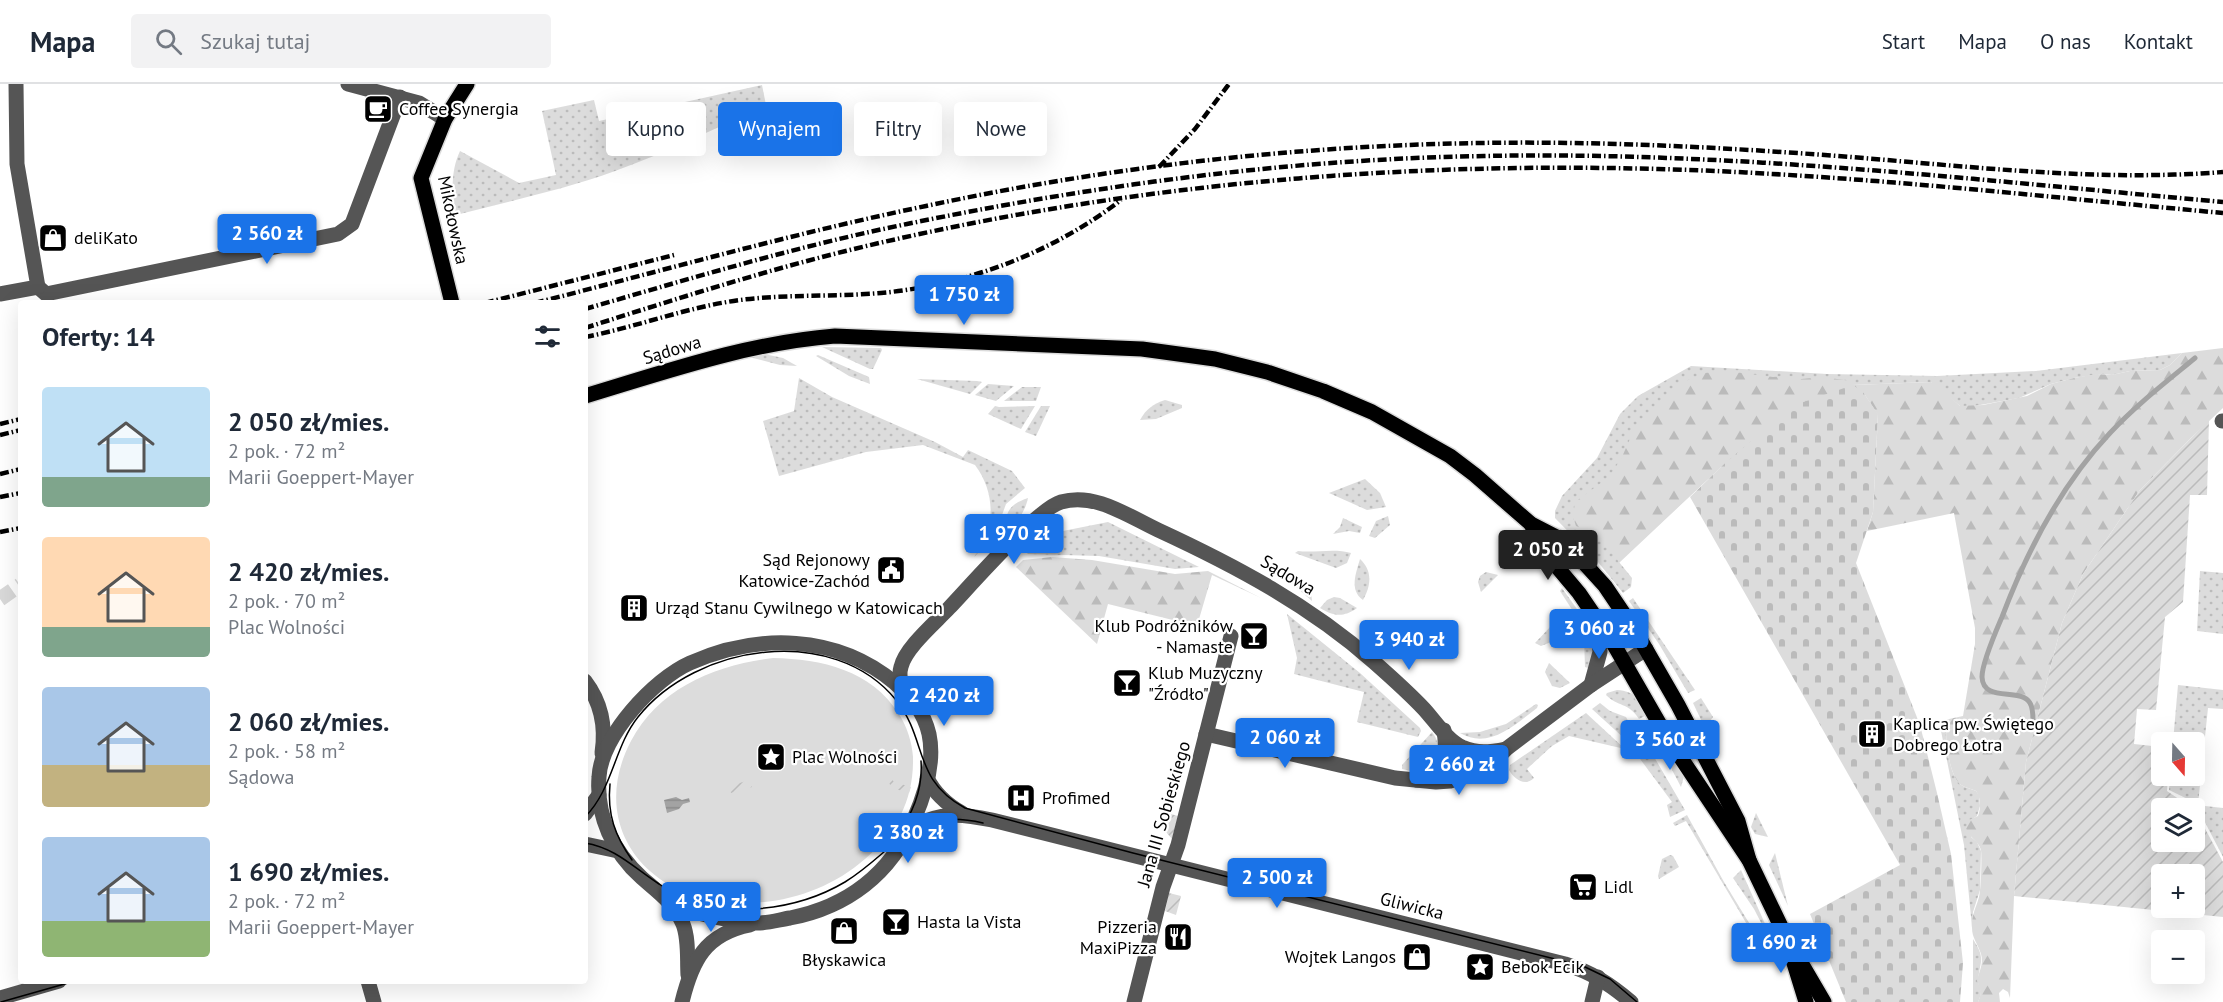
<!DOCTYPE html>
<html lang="pl">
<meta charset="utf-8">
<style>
body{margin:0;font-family:"PT Sans",sans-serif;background:#f2f2f3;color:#1f2937;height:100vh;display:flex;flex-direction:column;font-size:22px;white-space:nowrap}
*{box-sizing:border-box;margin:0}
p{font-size:20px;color:#747a83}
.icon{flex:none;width:33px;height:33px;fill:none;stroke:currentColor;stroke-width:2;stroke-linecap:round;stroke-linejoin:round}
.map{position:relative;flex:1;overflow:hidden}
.side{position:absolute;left:18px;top:216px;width:570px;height:684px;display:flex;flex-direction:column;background:#fff;border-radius:6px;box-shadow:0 6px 24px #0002}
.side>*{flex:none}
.guide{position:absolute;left:606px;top:18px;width:570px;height:54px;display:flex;gap:12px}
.needle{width:39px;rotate:160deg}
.tools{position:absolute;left:2151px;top:648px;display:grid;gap:12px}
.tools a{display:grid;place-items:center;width:54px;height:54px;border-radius:6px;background:#fff;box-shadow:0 6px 24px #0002;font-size:30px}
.price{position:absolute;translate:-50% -51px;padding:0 14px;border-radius:6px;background:#1a73e8;color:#fff;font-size:20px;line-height:39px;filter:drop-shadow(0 2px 3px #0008)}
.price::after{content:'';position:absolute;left:50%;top:36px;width:18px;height:14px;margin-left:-9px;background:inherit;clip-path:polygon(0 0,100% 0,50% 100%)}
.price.on{background:#222;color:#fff}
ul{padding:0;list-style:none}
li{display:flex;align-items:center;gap:18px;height:150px;padding:0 24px}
li span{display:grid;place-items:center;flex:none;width:168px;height:120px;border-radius:6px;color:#555}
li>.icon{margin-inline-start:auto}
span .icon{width:72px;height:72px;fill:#fffc;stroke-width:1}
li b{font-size:26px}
h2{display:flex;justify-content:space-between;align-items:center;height:72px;padding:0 24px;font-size:26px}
.chip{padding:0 21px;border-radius:6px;background:#fff;box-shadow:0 6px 24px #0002;font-size:21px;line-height:54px}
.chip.on{background:#1a73e8;color:#fff}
header{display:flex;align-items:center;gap:36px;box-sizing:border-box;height:84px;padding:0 30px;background:#fff;border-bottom:2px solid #e0e1e3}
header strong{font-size:28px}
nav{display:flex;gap:33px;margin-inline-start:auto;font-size:21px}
.search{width:420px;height:54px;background:#f2f2f3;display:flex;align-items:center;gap:15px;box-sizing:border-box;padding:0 21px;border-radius:6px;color:#747a83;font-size:22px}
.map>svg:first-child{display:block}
.grass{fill:url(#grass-dots)}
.forest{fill:url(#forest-firs)}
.cemetery{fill:url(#cemetery-stones)}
.park{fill:#dcdcdc}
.garden{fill:url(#garden-furrows);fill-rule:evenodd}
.water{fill:url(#water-rules)}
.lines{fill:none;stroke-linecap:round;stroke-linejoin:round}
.stream{stroke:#a3a3a3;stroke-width:5}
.minor-tunnel{stroke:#d9d9d9;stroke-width:15;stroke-dasharray:15 8;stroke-linecap:butt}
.major-casing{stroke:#dbdbdb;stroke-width:18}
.minor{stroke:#555;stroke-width:15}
.major{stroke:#000;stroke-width:15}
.tram{stroke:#000;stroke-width:1.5}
.rail{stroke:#000;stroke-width:4.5;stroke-dasharray:9 3 1.5 3;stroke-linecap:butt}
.labels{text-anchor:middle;stroke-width:4.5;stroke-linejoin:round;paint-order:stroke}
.poi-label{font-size:18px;fill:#000;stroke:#fff;text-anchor:start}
.street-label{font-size:18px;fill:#000;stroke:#fff}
</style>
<header>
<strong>Mapa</strong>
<div class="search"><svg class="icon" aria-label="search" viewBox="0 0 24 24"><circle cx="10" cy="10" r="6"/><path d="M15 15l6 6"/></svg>Szukaj tutaj</div>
<nav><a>Start</a><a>Mapa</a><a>O nas</a><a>Kontakt</a></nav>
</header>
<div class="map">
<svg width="2223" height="918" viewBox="0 0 2223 918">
<defs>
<pattern id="grass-dots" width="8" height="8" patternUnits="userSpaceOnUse" patternTransform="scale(1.5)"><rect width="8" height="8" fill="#dcdcdc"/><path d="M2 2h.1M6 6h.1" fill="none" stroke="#bbb" stroke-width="1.8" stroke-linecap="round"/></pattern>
<pattern id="forest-firs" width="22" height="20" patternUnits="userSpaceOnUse" patternTransform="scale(1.5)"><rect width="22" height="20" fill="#dcdcdc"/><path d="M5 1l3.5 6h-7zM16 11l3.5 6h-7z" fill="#bbb"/></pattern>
<pattern id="cemetery-stones" width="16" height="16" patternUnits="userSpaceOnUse" patternTransform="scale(1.5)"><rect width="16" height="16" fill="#dcdcdc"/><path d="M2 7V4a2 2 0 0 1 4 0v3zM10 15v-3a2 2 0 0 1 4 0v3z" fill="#bbb"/></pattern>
<pattern id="garden-furrows" width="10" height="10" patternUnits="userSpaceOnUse" patternTransform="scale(1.5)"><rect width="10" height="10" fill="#dcdcdc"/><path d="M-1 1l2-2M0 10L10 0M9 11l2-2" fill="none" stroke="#bbb"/></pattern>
<pattern id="water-rules" width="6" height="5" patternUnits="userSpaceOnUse" patternTransform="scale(1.5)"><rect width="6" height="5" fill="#a3a3a3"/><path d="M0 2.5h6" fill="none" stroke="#8b8b8b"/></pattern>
</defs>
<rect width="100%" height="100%" fill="#fff"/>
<g class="grass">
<path d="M762 1 766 21C717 44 667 68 615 87 563 106 509 117 456 131 451 110 451 86 460 67L519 99 556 91 542 27 594 16 599 37Z"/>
<polygon points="822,263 881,264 882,266 873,285 870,285"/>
<polygon points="2182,269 2170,281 2160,286 2130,287 2112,291 2102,290 2074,294 2051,300 2019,314 1969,323 1960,322 1931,298 1853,301 1722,382 1619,478 1632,494 1631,503 1623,509 1598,478 1555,434 1555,427 1562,412 1597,374 1620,330 1638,312 1691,282 1827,290 1937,292 2036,287"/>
<polygon points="764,270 783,274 797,282 780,281 749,273"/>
<polygon points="818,271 869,293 870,300 849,292 816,272"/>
<path d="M799 294 832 313 935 358 963 373 968 366 1012 387 1025 404 1006 420 994 453 974 473C996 445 996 409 975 381L923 361 866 368 779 392 763 337 794 327Z"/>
<polygon points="917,295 977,297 982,298 970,310"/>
<polygon points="988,300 1014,302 996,317 975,311"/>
<polygon points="1022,303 1041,303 1036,317 1004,317"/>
<path d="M1165 316 1182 321V324L1156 335 1140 336C1146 325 1153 320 1165 316Z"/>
<polygon points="995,322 999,323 1035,322 1021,345 988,330"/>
<polygon points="1041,322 1050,322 1036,352 1025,348"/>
<polygon points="1365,395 1380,409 1386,423 1367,426 1329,409"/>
<path d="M1028 414C1024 433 1011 444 998 457 1011 435 999 424 1028 414Z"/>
<polygon points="1388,432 1390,441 1375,454 1369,452 1376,437"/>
<polygon points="1343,434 1362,443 1360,449 1349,447 1333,450 1340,443"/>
<polygon points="1108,438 1199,483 1175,485 1099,472 1027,470 1043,451"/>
<path d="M1298 467C1315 469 1335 464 1351 469L1347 479 1336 484 1295 469Z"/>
<path d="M1360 475C1373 487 1371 502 1363 516 1349 506 1356 489 1360 475Z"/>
<path d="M1274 484C1289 492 1312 496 1312 517Z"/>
<polygon points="2200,487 2223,489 2223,550 2197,547"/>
<polygon points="1486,488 1498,491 1481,508 1478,498 1480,492"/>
<polygon points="1562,504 1584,535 1580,538 1560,507"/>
<path d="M1334 513 1340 514 1357 524C1343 534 1333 532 1320 524L1327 516Z"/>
<polygon points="1633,514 1695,606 1688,609 1659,560 1629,517"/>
<polygon points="1287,530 1360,589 1420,644 1421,647 1418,653 1357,638 1364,608 1294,590 1297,574"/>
<polygon points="1552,541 1555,549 1551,558 1541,562 1535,559"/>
<path d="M1592 547C1595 559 1595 573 1588 584L1585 583 1584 554Z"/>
<polygon points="1549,579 1570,599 1560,604 1552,602 1545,588"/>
<polygon points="2178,601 2223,606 2223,625 2208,624 2198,720 2169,706 2170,692 2194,692 2194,658 2173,658"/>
<path d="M1617 606C1635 607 1640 616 1649 630L1639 635C1628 618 1618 623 1606 611L1607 609Z"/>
<polygon points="1701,614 1713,633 1705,644 1693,619"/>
<polygon points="1600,619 1610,627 1626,633 1635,649 1639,647 1685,726 1670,733 1667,721 1672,718 1626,656 1592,625"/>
<path d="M1536 620 1538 621 1537 624C1514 641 1489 666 1460 649L1480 648 1506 640Z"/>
<path d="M1586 629 1625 665 1569 652 1552 662 1529 683 1527 685 1534 694C1525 703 1514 695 1509 686L1510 681Z"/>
<path d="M1949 635C1942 647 1949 689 1959 699 1964 704 1970 704 1976 707L1979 711 1980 722 1977 732 1971 736V753L1977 758 1981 767 1980 806 1973 828 1972 843 1964 761 1939 637Z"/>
<polygon points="1654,639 1685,689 1681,703 1649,642"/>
<path d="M1432 648C1444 662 1437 686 1416 687 1412 687 1406 686 1402 685V681Z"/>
<polygon points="1455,671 1479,678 1480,680 1446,691 1445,689"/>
<polygon points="2196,721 2223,724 2223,773"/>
<polygon points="1756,729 1768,753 1755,750 1751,743"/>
<polygon points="1687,731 1724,798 1768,870 1765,871 1686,737 1675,742 1673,739"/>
<polygon points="1775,769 1788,822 1769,781"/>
<polygon points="1670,771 1673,772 1679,783 1659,795 1658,792 1662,775"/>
<polygon points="1741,786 1787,889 1754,825 1733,794"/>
<path d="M1973 855C1987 877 1979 877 1978 899 1983 906 1981 911 1978 918H1973Z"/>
</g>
<g class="forest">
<path d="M2223 264V324L2191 354 2140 406 2083 490 2062 539 2026 678 2014 812 2010 914 2008 908 2003 905 1999 909 2000 918H1978C1982 908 1981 906 1977 897 1979 887 1984 880 1981 870 1978 860 1972 854 1972 844 1971 832 1976 824 1979 813 1981 805 1982 774 1981 766 1978 756 1969 754 1966 744L1969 736 1978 732C1981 724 1981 714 1976 707 1970 704 1964 704 1959 699 1949 689 1942 647 1949 635L1963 632 1975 560V544L1954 429 1867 447 1873 428 1878 331 1863 308 1792 322 1722 382 1619 479 1615 471 1596 450 1576 442 1573 433 1575 418 1609 393 1622 373 1636 341 1649 328 1688 296 1705 289 1726 287 1773 293 1790 292 1801 295 1823 293 1851 297 1853 301 1931 298 1937 301 1960 322 1983 321 2027 312 2051 300 2074 294 2097 290 2112 291 2130 287 2160 286 2170 281 2182 269Z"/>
<polygon points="1052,473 1092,476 1175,490 1208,487 1261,514 1212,491 1197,542 1108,520 1097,560 1016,483 1023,476"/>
</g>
<polygon class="cemetery" points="1853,301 1863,308 1878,330 1873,428 1856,479 1920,641 1937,709 1951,770 1963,879 1960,918 1846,918 1810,830 1900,781 1690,413 1722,382 1792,322"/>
<path class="park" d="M773 574C822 575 871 586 899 630 907 643 912 658 913 673 914 715 897 748 865 775 827 808 777 823 726 818 641 810 589 737 631 657 659 604 715 581 773 574Z"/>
<g class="garden">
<path d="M2209 336 2207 411H2190L2183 518 2165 533 2156 626 2137 625 2134 660 2161 663 2162 692H2168L2167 707 2192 724H2162V758H2194L2195 726 2223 778V833L2014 812 2026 678 2062 539 2083 490 2140 406ZM2162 790H2194V824H2162Z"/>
<polygon points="888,690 894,698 911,703 909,709 892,704 885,692"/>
<polygon points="750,696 752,703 731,709 729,702"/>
<polygon points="1167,729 1178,732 1172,755 1166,748 1169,736"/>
<polygon points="1169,809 1181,812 1176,831 1165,827"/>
</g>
<polygon class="water" points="676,713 682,716 689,714 690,718 683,720 679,725 667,729 664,716"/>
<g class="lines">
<path class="stream" d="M2033 637C2033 631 2033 624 2030 619 2021 603 1983 619 1982 593 1982 579 1996 547 2002 533 2027 467 2061 401 2110 349 2135 322 2166 298 2195 274"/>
<polyline class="minor-tunnel" points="0,515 20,501"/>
<g class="major-casing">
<g id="major">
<polyline points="452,219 421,94 445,35 467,0"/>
<path d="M585 312C668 287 748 259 835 252L1142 265 1215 275 1267 288 1323 307 1372 328 1450 372 1475 391 1531 440 1564 457 1605 502 1636 548 1678 621 1738 737 1749 776"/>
<polyline points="1531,440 1547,471 1579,509 1613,559 1667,653 1749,776 1786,853 1824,918"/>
<polyline points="1793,876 1806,918"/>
</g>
</g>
<g class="minor">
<polyline points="348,0 419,19 445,35"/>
<polyline points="38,203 46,210 338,150 352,140 400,13"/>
<polyline points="0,210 38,203 17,80 16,0"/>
<polyline points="2222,337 2223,337"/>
<path d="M585 597C601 618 606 643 602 669"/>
<polyline points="1591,601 1600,568 1597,535"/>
<path d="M906 609C902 600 898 593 901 583 905 564 936 538 949 524 970 502 1037 425 1061 418 1095 408 1128 432 1158 446 1236 482 1309 521 1374 578 1391 593 1408 608 1424 625 1435 637 1447 656 1462 663 1478 670 1490 668 1506 665"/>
<polyline points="1206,650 1395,694 1436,698 1450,697 1478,688 1491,681 1506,665 1591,601 1646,565"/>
<path d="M927 694C935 710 946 720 962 729"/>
<path d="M1417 696C1445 685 1448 675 1444 646"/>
<polyline points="585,730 599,711"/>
<path d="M911 743C942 728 959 729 992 736L1565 880C1591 888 1610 900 1631 918"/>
<polyline points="585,760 618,767"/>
<path d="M672 822C699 829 726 837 754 839 765 840 778 836 790 834 847 823 891 790 914 735 925 710 935 678 929 650 924 628 911 613 895 599 836 550 758 549 690 579 654 595 601 652 599 693 596 732 613 768 642 794 658 808 674 819 683 840 689 855 687 875 688 891"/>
<polyline points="368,897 374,918"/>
<polyline points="0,914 59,897"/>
<path d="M682 918C692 877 705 850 750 841"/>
<polyline points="1134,918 1163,803 1178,761 1231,552"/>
<polyline points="1592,918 1598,893"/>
</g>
<use href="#major" class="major"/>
<g class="tram">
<path d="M610 700C607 730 615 752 632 776"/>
<path d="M585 733C613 705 614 663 638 633 696 560 833 539 896 616 928 656 912 695 965 724L1133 769 1583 882 1610 895 1637 918"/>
<path d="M896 752C913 730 923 705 921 677"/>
<path d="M585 759C616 764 634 784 659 800 686 819 722 827 754 825 786 823 818 814 845 798 898 765 910 722 983 739"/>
<polyline points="1,918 75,897"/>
</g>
<g class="rail">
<polyline points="1159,83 1195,45 1229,0"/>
<polyline points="485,219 674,171"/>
<path d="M535 219C665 186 795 149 926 122 1108 83 1293 62 1479 59 1599 57 1718 63 1838 72 1966 82 2095 98 2223 88"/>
<path d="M585 225C692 194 798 162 907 140 1096 101 1291 75 1484 72 1731 67 1977 96 2223 118"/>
<path d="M585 244C688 211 792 178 897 155 1146 99 1404 78 1658 85 1847 90 2035 112 2223 129"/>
<path d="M585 253C637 243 687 223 740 216 787 210 834 213 881 209 967 201 1052 169 1121 116"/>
<polyline points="0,340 21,335"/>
<polyline points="0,351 21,346"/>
<polyline points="0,390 21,385"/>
<polyline points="0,413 21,409"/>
<polyline points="0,448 21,444"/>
</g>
</g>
<defs>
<g id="cafe-square" transform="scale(1.5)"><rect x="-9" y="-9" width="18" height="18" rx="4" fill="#000" stroke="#fff"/><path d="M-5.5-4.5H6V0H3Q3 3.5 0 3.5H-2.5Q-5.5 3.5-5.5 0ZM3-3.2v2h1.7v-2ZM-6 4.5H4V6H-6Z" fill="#fff"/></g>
<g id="shop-square" transform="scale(1.5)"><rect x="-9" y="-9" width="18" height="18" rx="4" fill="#000" stroke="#fff"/><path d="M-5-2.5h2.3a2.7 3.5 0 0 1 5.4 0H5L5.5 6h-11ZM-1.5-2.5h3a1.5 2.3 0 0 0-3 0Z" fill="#fff"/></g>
<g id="civic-square" transform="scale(1.5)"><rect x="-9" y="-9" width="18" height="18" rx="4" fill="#000" stroke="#fff"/><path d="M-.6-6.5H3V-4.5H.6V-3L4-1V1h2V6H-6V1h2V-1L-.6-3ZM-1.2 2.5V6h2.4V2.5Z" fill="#fff"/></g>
<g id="building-square" transform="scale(1.5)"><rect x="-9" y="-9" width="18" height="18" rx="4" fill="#000" stroke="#fff"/><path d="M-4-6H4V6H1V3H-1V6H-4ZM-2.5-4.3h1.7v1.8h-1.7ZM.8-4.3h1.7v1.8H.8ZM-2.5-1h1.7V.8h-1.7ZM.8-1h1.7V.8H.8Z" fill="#fff"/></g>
<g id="bar-square" transform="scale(1.5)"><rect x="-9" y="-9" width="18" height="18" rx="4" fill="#000" stroke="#fff"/><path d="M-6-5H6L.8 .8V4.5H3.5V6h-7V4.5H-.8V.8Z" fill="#fff"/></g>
<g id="sight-square" transform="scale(1.5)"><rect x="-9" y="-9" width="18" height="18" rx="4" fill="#000" stroke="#fff"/><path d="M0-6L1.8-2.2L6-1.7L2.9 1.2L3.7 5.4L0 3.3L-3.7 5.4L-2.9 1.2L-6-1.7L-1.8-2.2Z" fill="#fff"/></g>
<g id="hospital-square" transform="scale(1.5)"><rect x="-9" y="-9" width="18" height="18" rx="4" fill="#000" stroke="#fff"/><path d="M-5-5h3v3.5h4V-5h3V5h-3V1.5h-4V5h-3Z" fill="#fff"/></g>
<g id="supermarket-square" transform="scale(1.5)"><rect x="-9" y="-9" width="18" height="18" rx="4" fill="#000" stroke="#fff"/><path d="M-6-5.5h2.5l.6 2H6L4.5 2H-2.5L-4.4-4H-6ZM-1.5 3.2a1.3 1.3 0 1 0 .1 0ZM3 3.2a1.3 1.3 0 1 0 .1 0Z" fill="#fff"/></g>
<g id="restaurant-square" transform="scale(1.5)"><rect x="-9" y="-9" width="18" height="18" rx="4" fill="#000" stroke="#fff"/><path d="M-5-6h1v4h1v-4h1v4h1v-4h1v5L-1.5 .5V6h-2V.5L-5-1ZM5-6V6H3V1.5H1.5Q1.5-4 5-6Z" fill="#fff"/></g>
</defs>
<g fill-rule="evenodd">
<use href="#cafe-square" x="378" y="25"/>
<use href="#shop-square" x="53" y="154"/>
<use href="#civic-square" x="891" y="486"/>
<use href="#building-square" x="634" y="524"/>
<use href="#bar-square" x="1254" y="552"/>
<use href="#bar-square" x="1127" y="599"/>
<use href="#building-square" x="1872" y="650"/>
<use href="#sight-square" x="771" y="673"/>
<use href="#hospital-square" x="1021" y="714"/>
<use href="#supermarket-square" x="1583" y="803"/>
<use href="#bar-square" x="896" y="838"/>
<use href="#shop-square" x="844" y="847"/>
<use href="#restaurant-square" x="1178" y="853"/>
<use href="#shop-square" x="1417" y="873"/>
<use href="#sight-square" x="1480" y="883"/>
</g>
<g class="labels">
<g class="poi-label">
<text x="399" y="31">Coffee Synergia</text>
<text x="74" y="160">deliKato</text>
<text x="870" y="482" text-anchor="end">Sąd Rejonowy<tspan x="870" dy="21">Katowice-Zachód</tspan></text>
<text x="655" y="530">Urząd Stanu Cywilnego w Katowicach</text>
<text x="1233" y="548" text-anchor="end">Klub Podróżników<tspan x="1233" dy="21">- Namaste</tspan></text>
<text x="1148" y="595">Klub Muzyczny<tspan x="1148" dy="21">"Źródło"</tspan></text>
<text x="1893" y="646">Kaplica pw. Świętego<tspan x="1893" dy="21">Dobrego Łotra</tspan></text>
<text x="792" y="679">Plac Wolności</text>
<text x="1042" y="720">Profimed</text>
<text x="1604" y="809">Lidl</text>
<text x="917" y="844">Hasta la Vista</text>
<text x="1157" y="849" text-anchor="end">Pizzeria<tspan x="1157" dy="21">MaxiPizza</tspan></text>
<text x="1396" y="879" text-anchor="end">Wojtek Langos</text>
<text x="844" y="882" text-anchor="middle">Błyskawica</text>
<text x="1501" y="889">Bebok Ecik</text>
</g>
<g class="street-label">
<text transform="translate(453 136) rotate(78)" y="6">Mikołowska</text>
<text transform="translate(672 266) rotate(-17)" y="6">Sądowa</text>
<text transform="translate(1288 491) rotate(31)" y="6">Sądowa</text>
<text transform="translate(1164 730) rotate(-74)" y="6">Jana III Sobieskiego</text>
<text transform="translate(1412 822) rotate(14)" y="6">Gliwicka</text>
</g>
</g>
</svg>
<div class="tools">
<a><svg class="needle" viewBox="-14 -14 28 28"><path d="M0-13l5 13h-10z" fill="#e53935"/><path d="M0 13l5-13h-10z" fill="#747a83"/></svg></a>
<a><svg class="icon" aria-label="layers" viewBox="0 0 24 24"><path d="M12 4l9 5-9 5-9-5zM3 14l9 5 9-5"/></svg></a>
<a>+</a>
<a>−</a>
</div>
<b class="price" style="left:267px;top:181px">2 560 zł</b>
<b class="price" style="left:964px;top:242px">1 750 zł</b>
<b class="price" style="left:1014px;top:481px">1 970 zł</b>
<b class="price on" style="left:1548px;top:497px">2 050 zł</b>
<b class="price" style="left:1599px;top:576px">3 060 zł</b>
<b class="price" style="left:1409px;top:587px">3 940 zł</b>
<b class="price" style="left:944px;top:643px">2 420 zł</b>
<b class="price" style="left:1285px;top:685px">2 060 zł</b>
<b class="price" style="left:1670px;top:687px">3 560 zł</b>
<b class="price" style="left:1459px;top:712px">2 660 zł</b>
<b class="price" style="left:908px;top:780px">2 380 zł</b>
<b class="price" style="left:1277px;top:825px">2 500 zł</b>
<b class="price" style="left:711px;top:849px">4 850 zł</b>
<b class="price" style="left:1781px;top:890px">1 690 zł</b>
<div class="guide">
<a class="chip">Kupno</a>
<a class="chip on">Wynajem</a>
<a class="chip">Filtry</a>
<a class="chip">Nowe</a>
</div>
<section class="side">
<h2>Oferty: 14<svg class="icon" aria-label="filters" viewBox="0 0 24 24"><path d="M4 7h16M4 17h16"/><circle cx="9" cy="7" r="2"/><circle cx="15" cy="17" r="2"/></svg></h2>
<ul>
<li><span style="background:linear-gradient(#bfe0f5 75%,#7fa58c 0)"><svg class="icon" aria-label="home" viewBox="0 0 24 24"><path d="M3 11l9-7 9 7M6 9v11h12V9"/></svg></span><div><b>2 050 zł/mies.</b><p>2 pok. · 72 m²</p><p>Marii Goeppert-Mayer</p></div></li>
<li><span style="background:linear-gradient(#ffd9b3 75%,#7fa58c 0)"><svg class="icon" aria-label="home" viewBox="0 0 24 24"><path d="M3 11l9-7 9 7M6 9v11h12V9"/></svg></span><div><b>2 420 zł/mies.</b><p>2 pok. · 70 m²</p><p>Plac Wolności</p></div></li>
<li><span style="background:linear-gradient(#a9c7e8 65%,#c2b280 0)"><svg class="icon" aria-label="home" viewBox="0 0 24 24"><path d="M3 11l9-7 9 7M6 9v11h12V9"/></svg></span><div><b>2 060 zł/mies.</b><p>2 pok. · 58 m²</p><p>Sądowa</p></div></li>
<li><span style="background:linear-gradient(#a9c7e8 70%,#8fb573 0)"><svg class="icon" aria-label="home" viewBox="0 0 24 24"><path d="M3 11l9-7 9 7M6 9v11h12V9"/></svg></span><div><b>1 690 zł/mies.</b><p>2 pok. · 72 m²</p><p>Marii Goeppert-Mayer</p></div></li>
</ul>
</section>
</div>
